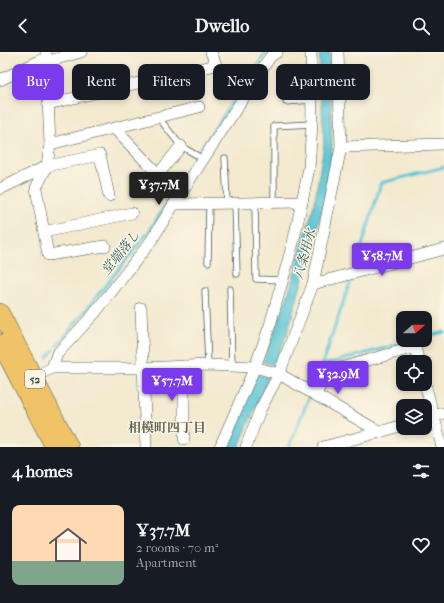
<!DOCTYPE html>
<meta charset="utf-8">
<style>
body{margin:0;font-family:"IM FELL French Canon","Noto Serif JP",serif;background:#20242c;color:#f1f3f6;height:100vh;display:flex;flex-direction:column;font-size:15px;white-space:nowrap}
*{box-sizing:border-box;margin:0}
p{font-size:13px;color:#9ea1a6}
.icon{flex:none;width:22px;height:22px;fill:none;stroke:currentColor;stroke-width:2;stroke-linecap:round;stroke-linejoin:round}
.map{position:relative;height:395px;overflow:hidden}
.sheet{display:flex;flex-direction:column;background:#171b24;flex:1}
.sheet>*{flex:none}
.top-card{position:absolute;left:12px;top:12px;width:420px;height:36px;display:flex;gap:8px}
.needle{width:26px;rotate:69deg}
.buttons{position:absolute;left:396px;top:259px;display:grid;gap:8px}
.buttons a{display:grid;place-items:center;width:36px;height:36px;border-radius:8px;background:#171b24;box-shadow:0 2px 6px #0003;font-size:20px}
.price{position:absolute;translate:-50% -34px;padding:0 9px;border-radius:4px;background:#7c3aed;color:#fff;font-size:13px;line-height:26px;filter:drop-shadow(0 1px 2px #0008)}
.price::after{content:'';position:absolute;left:50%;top:24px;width:12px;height:9px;margin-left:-6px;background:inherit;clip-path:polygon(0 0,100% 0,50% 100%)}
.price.current{background:#222;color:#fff}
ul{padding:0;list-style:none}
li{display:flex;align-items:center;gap:12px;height:100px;padding:0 12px}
li span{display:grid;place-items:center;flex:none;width:112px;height:80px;border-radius:8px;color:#555}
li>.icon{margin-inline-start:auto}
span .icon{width:48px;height:48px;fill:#fffc;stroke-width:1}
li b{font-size:17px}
h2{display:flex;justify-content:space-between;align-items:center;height:48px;padding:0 12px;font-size:17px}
.pill{padding:0 14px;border-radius:8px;background:#171b24;box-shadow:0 2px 6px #0003;font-size:14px;line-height:36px}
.pill.current{background:#7c3aed;color:#fff}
header{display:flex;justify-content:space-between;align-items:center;height:52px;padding:0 12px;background:#171b24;font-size:18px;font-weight:800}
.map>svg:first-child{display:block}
.water{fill:#5cc6d6;stroke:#3e8285}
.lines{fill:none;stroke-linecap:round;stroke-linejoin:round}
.stream{stroke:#5cc6d6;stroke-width:3}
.service-casing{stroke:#3f574b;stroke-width:7}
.minor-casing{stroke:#3f574b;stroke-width:12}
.primary-casing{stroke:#3f574b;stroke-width:18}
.service{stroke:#fff;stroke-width:5.5}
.minor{stroke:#fff;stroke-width:11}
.primary{stroke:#f0c369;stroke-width:17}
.labels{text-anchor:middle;stroke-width:3;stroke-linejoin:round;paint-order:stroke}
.shield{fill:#fcf5e5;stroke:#617469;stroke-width:1}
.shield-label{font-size:11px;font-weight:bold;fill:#1f3d34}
.water-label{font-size:13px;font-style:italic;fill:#2e5f5c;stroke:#fcf5e5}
.neighbourhood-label{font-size:13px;font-weight:bold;fill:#606551;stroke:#fcf5e5}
</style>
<header><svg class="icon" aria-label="back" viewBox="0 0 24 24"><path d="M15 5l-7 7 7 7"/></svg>Dwello<svg class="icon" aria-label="search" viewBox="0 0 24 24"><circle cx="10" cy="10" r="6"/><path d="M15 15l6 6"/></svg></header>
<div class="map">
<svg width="444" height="395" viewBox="0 0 444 395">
<rect width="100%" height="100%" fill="#fcf5e5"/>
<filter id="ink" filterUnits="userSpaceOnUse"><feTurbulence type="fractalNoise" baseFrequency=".025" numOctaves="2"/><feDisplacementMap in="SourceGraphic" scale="8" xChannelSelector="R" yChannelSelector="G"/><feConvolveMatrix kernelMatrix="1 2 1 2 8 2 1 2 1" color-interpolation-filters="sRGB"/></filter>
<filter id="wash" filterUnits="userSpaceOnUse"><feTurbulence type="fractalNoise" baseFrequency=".012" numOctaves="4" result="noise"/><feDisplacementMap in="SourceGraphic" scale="16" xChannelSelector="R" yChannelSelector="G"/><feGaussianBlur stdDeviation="0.9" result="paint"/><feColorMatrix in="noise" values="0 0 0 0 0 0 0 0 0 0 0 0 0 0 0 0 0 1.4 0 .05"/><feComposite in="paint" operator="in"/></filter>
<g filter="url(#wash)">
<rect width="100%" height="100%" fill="#f3e9cf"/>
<g class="water">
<polygon points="319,0 330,0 332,104 328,137 287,282 273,313 263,310 288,243 314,153 324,93"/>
<polygon points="255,322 268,325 239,395 227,395"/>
</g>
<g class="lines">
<g class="stream">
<polyline points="355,217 381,131 444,115"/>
<polyline points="425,285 444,280"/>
<polyline points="57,294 150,178 186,119 266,0"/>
<polyline points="47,306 54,298"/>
<polyline points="322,313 415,288"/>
<polyline points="312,338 321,316 352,224"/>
<polyline points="289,395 310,343"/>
</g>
</g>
</g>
<g filter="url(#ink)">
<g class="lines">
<g class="service-casing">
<g id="service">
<polyline points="286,50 312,48"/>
<polyline points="158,65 181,94 203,107"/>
<polyline points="225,106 227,151"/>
<polyline points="274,150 274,74 312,72"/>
<polyline points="235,151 237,222"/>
<polyline points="255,151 256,227 282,228"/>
<polyline points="208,210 209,151"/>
<polyline points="230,237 232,313"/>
<polyline points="205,239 208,313"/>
</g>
</g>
<g class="minor-casing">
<g id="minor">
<polyline points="45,10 81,0"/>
<polyline points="0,28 46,6"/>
<polyline points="48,52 216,13 211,0"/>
<polyline points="114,76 156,120 161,119 181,94"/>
<polyline points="50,92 199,55"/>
<polyline points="341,95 444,92"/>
<polyline points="0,137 47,114 50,92 46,0"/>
<polyline points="174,152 302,150"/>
<polyline points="44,180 132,161"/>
<polyline points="105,194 48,203 36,136 47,114 100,103 109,144"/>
<polyline points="313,232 444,197"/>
<polyline points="141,256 146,395"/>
<polyline points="52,316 57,302 94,262 151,189 174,152 270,5 277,0"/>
<polyline points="34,325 52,316 144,316 208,313 255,315 279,322 380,380 403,373"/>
<polyline points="425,332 442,395"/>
<polyline points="316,343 326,320 415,295 419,310"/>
<polyline points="425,367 444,361"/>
<polyline points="184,387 184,314"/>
<polyline points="220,395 255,315 270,273 293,191 302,150 309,116 312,72 311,0"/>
<polyline points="246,395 260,358 279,322 313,232 341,95 338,0"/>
<polyline points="323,395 380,380"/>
</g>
</g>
<g class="primary-casing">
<g id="primary">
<polyline points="0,260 70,395"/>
<polyline points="0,291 54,395"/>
</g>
</g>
<use href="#service" class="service"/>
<use href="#minor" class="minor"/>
<use href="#primary" class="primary"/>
</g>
</g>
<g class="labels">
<rect class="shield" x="25" y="318" width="20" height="18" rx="3"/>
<g class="shield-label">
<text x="35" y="331">52</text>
</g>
<g class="water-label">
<text transform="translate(120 200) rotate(-51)" y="5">堂端落し</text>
<text transform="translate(304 202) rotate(-75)" y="5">八条用水</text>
</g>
<g class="neighbourhood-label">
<text x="167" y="380">相模町四丁目</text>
</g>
</g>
</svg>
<div class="buttons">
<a><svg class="needle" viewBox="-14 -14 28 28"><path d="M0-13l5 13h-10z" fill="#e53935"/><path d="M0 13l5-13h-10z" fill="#9ea1a6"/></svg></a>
<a><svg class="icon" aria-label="locate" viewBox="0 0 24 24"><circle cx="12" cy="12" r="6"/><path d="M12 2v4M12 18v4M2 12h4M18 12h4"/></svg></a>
<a><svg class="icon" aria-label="layers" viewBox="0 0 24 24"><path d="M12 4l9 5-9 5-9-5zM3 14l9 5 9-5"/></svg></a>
</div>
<b class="price current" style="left:159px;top:154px">¥37.7M</b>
<b class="price" style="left:382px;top:225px">¥58.7M</b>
<b class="price" style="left:338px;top:343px">¥32.9M</b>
<b class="price" style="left:172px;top:350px">¥57.7M</b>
<div class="top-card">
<a class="pill current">Buy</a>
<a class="pill">Rent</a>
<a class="pill">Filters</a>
<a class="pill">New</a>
<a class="pill">Apartment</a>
</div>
</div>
<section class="sheet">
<h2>4 homes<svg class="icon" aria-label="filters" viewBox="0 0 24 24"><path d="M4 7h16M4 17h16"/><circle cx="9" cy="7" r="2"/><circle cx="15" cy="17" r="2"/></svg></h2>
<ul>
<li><span style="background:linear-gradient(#ffd9b3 70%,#7fa58c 0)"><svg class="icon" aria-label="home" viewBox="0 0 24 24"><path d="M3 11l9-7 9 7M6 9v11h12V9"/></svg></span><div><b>¥37.7M</b><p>2 rooms · 70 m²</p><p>Apartment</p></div><svg class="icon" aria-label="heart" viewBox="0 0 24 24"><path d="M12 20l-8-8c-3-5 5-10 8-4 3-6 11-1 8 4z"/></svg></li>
</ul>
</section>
